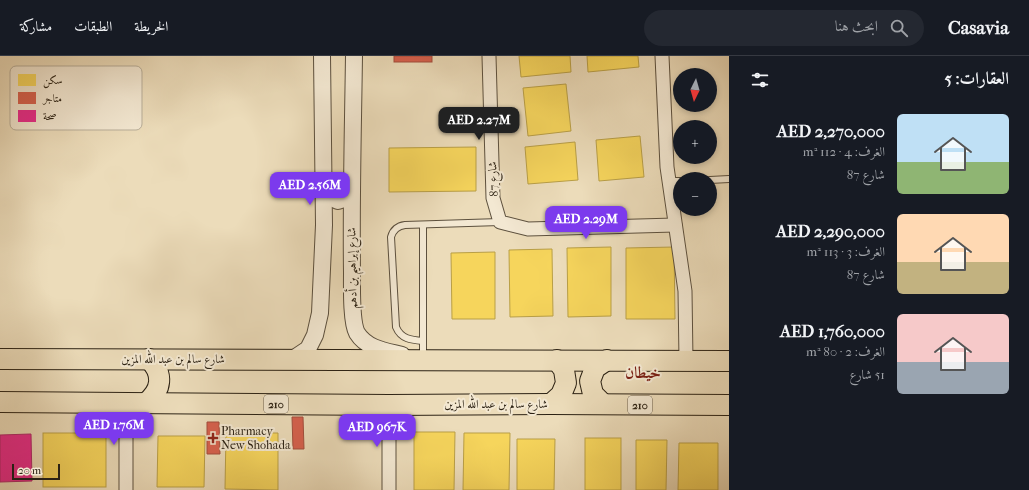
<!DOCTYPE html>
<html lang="ar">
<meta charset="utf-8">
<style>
body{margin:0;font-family:"IM FELL French Canon",Amiri,serif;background:#242831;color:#f1f3f6;direction:rtl;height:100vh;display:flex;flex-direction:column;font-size:15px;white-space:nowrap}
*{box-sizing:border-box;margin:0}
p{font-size:13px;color:#9ea1a6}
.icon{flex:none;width:22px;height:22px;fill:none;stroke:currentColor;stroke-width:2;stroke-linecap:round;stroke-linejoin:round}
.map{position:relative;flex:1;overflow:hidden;direction:ltr}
.drawer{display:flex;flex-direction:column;background:#171b24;width:300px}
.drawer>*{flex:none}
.needle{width:26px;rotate:185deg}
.controls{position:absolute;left:673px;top:12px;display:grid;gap:8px}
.controls a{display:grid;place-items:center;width:44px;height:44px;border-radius:50%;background:#171b24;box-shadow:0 2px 6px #0003;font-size:20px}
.scale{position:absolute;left:12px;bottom:10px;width:48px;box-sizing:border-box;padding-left:4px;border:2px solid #2c2214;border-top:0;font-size:11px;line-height:14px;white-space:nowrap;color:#2c2214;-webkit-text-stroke:3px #f3e8d2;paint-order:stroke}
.price{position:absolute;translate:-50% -34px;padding:0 9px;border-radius:8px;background:#7c3aed;color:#fff;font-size:13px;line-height:26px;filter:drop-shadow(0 1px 2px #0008)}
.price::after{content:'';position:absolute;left:50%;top:24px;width:12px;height:9px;margin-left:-6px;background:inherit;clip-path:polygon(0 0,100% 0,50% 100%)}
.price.current{background:#222;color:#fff}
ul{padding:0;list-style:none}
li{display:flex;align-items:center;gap:12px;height:100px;padding:0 20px}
li span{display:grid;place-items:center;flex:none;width:112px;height:80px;border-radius:6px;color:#555}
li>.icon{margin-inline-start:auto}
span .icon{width:48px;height:48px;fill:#fffc;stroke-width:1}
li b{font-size:17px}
h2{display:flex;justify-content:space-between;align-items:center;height:48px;padding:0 20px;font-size:17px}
header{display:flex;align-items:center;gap:24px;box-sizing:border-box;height:56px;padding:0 20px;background:#171b24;border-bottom:1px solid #363941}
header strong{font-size:19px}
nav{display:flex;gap:22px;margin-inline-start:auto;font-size:14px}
.search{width:280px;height:36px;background:#242831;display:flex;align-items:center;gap:10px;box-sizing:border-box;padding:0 14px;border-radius:22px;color:#9ea1a6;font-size:15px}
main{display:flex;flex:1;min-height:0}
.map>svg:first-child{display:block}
.homes{fill:#f6d55c;stroke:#b99f46}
.shops{fill:#d6604d;stroke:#a34d3c}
.health{fill:#e7298a;stroke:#af2767}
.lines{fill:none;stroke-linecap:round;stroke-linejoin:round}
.service-casing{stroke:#5c503e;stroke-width:8}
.minor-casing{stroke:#5c503e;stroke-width:15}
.tertiary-casing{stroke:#5c503e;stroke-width:18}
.primary-casing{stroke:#2c2214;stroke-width:22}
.service{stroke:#f3e8d2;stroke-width:6}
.minor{stroke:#f3e8d2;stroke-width:13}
.tertiary{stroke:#f3e8d2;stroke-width:16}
.primary{stroke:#ecdcba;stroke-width:20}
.poi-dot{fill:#8f2418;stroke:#f3e8d2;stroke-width:1.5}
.labels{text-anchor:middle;stroke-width:4;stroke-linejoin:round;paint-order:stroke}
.shield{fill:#f3e8d2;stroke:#685d4d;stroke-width:1}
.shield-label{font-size:11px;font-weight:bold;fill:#2c2214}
.street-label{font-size:12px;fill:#2c2214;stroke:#f3e8d2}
.poi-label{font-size:12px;fill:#2c2214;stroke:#f3e8d2;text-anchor:start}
.district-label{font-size:16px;font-weight:bold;fill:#7a1f14;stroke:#f3e8d2}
.key{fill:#f3e8d2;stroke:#b7ad99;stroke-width:1}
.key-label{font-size:11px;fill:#2c2214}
</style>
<header>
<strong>Casavia</strong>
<div class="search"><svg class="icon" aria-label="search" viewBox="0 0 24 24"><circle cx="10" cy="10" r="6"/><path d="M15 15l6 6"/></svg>ابحث هنا</div>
<nav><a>الخريطة</a><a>الطبقات</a><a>مشاركة</a></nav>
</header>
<main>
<section class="drawer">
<h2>العقارات: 5<svg class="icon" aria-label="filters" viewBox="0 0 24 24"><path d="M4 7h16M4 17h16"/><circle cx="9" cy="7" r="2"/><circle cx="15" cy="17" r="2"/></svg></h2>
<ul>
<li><span style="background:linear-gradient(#bfe0f5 60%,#8fb573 0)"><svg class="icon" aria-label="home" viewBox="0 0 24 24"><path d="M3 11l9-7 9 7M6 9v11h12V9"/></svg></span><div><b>AED 2,270,000</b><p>الغرف: 4 · 112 m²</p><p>شارع 87</p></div></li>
<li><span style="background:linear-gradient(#ffd9b3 60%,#c2b280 0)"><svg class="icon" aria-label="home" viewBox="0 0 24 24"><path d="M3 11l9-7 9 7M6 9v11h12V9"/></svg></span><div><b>AED 2,290,000</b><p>الغرف: 3 · 113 m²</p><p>شارع 87</p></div></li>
<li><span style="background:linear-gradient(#f6c9c9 60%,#9aa5b1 0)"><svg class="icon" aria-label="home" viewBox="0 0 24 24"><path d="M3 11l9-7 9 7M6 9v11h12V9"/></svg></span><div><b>AED 1,760,000</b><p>الغرف: 2 · 80 m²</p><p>51 شارع</p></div></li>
</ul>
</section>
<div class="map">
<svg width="729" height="434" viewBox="0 0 729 434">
<rect width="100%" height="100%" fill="#ecdcba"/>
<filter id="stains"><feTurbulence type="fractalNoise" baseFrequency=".005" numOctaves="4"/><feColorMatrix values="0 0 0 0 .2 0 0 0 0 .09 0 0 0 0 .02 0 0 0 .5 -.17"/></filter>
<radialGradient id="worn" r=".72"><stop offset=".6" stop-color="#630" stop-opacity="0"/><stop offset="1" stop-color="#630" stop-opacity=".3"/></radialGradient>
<g class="homes">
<polygon points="519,0 570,0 571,16 521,21"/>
<polygon points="587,0 638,0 639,11 588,16"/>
<polygon points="566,28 571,75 528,80 523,32"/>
<polygon points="640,80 644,121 599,125 596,84"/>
<polygon points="575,86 578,124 528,128 525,91"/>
<polygon points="476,91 476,135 389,136 389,92"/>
<polygon points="611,191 611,260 568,261 567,192"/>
<polygon points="674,191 675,263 626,263 626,192"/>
<polygon points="552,193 553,260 510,261 509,194"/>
<polygon points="495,196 495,263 452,263 451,197"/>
<polygon points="414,376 455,376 454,434 414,434"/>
<rect x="43" y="377" width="63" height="54"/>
<polygon points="226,377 278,377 278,434 225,433"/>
<polygon points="464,377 510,377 509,434 463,434"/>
<polygon points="158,380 205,380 204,431 157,431"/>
<rect x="585" y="382" width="36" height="52"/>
<polygon points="517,383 555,383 554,434 517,434"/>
<polygon points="636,384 667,384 666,434 636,434"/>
<polygon points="679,387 718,387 718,434 678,434"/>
</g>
<g class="shops">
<rect x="394" y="0" width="38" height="6"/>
<polygon points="292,361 303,361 304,393 293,393"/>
<polygon points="207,366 219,366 220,398 207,398"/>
</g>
<polygon class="health" points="31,378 32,425 0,426 0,379"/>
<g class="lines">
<g class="service-casing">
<g id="service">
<polyline points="710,124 729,123"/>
<polyline points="669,125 680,125"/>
<polyline points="423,169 423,302"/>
<path d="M423 285C411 284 401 283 396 271L391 181C393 174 397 170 405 169L500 166"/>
</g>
</g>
<g class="minor-casing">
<g id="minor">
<polyline points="489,0 493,142 500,166 528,173 675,169"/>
<polyline points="662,0 667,111 685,235 686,304"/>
<polyline points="126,347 126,434"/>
<polyline points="389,349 389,434"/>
</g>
</g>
<g class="tertiary-casing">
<g id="tertiary">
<path d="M354 0C353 72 351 144 352 217 352 230 351 266 357 277 367 293 386 295 402 299"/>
<polyline points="324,132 329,141 338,145 347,142 352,133"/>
<polyline points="293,303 308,293 315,279 320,257 324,169 322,0"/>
</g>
</g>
<g class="primary-casing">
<g id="primary">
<polyline points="0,303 729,305"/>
<polyline points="0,346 389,349 551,348 729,349"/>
<path d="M146 347C162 334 164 318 149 303"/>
<polyline points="551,348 561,339 566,327 564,314 557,304"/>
<polyline points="603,348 593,338 590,325 595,312 607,304"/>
</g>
</g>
<use href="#service" class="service"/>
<use href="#minor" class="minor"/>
<use href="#tertiary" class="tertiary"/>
<use href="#primary" class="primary"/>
</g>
<path class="poi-dot" d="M211 376h4v4h4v4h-4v4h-4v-4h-4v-4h4z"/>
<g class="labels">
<g class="shield">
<rect x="264" y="339" width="24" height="18" rx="3"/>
<rect x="628" y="340" width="24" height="18" rx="3"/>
</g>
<g class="shield-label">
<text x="276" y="352">210</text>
<text x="640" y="353">210</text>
</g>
<g class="street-label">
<text transform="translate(493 123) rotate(-93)" y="4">شارع 87</text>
<text transform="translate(352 212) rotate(-91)" y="4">شارع إبراهيم بن أدهم</text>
<text x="173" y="307">شارع سالم بن عبد الله المزين</text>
<text x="496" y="352">شارع سالم بن عبد الله المزين</text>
</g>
<g class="poi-label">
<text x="221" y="379">Pharmacy<tspan x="221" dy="14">New Shohada</tspan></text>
</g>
<g class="district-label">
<text x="643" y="322">خيطان</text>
</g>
</g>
<rect x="10" y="10" width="132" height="64" rx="6" class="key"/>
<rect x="18" y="18" width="18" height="12" fill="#f6d55c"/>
<rect x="18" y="36" width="18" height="12" fill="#d6604d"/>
<rect x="18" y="54" width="18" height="12" fill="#e7298a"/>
<g class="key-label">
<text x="43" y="28">سكن</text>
<text x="43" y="46">متاجر</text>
<text x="43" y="64">صحة</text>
</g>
<rect width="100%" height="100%" filter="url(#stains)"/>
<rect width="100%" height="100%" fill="url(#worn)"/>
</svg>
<div class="controls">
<a><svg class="needle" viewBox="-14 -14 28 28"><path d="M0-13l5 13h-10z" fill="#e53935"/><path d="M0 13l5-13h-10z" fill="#9ea1a6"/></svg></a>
<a>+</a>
<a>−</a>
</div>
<div class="scale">20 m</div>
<b class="price current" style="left:479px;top:85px">AED 2.27M</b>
<b class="price" style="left:310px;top:150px">AED 2.56M</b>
<b class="price" style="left:586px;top:184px">AED 2.29M</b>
<b class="price" style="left:114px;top:390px">AED 1.76M</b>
<b class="price" style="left:377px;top:392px">AED 967K</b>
</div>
</main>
